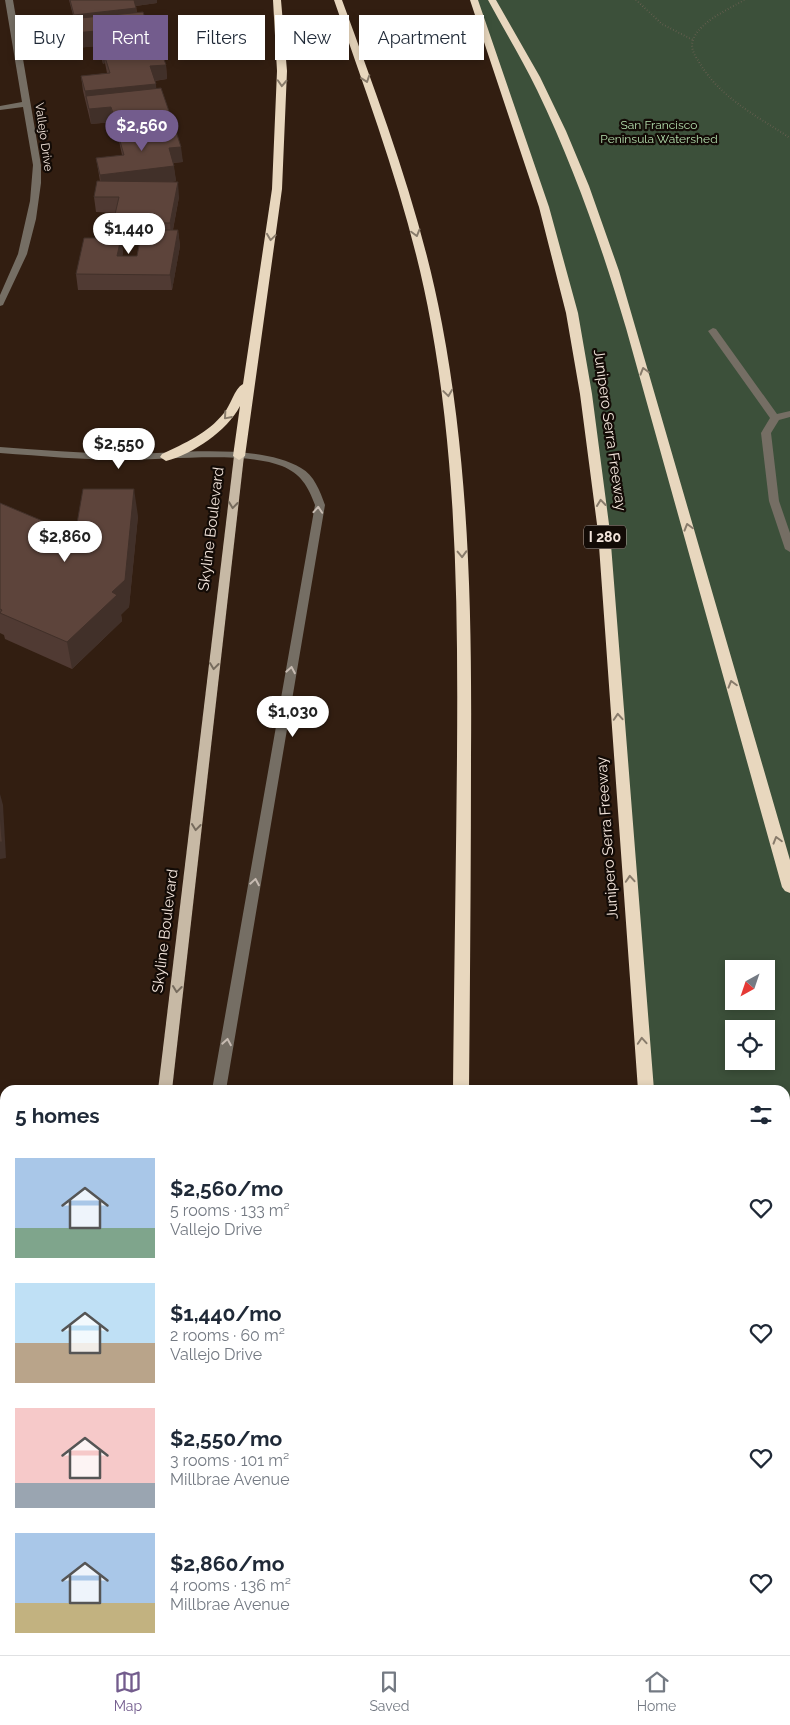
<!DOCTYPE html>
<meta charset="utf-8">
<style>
body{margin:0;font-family:Raleway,sans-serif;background:#f2f2f3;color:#1f2937;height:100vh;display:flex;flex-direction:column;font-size:19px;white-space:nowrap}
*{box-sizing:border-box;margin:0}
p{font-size:16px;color:#747a83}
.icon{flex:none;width:28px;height:28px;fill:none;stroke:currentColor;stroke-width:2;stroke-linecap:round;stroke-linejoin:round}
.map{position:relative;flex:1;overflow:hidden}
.side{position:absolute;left:0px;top:1085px;width:790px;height:570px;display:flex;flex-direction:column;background:#fff;border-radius:15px 15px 0 0;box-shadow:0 2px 8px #0003}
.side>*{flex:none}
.top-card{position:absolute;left:15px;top:15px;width:500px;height:45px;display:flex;gap:10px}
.needle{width:32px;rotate:220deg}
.tools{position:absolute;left:725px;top:960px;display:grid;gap:10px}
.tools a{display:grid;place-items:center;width:50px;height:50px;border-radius:0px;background:#fff;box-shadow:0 2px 8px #0003;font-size:25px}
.price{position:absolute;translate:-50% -42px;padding:0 11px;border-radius:18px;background:#fff;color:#222;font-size:16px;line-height:32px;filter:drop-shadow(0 1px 2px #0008)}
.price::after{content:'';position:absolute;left:50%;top:30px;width:15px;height:11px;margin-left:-8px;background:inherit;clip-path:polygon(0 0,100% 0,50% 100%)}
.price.current{background:#735c8d;color:#fff}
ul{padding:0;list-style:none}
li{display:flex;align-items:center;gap:15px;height:125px;padding:0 15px}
li span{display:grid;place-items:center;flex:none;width:140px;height:100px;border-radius:0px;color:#555}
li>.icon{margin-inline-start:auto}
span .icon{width:60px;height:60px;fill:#fffc;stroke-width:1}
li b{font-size:21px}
h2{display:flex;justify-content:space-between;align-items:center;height:60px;padding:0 15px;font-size:21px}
.tag{padding:0 18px;border-radius:0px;background:#fff;box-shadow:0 2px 8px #0003;font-size:18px;line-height:45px}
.tag.current{background:#735c8d;color:#fff}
.tab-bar{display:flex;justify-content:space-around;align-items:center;height:70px;border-top:1px solid #e0e1e3;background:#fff;font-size:14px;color:#747a83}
.tab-bar a{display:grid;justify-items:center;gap:2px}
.tab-bar .current{color:#735c8d}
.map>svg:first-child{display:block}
.green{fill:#3c503a;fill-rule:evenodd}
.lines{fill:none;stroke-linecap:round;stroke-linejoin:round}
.path{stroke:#776559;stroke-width:2;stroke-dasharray:0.5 2.5;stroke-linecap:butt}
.minor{fill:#756e64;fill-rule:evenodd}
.major{fill:#c7b9a5;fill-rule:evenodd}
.highway{fill:#e8d7be;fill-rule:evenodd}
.wall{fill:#503a33;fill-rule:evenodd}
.shaded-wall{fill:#413029}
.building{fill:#5d443b;stroke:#413029}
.oneway{stroke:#887b6b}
.oneway2{stroke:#766b5d}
.oneway3{stroke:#c7bbb2}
.labels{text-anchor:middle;stroke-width:4.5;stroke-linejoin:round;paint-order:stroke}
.far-park-label{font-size:12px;fill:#b4dfae;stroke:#130b06}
.far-street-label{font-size:12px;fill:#f3e5dc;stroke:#130b06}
.shield{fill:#130b06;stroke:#b0a49c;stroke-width:1}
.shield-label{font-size:14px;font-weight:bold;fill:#f3e5dc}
.street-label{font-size:15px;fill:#f3e5dc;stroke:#130b06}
</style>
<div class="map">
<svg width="790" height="1655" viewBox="0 0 790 1655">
<rect width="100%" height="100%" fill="#321e11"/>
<path class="green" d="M474 0H790V1655H688L687 1650H785V1090H646L609 585 563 276ZM734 969H766V1001H734ZM734 1029H766V1061H734Z"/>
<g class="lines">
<g class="path">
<polyline points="636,0 662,24 693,40"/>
<path d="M744 0C728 10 700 21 693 40 690 48 695 56 699 62 720 98 757 116 790 138"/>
</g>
<g class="minor">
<polygon points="5,0 13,0 41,165 41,183 36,219 27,254 3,305 0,306 0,295 18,254 30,201 33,165 23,107 0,110 0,106 22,102"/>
<polygon points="713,328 716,329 777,414 790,411 790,417 779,420 771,433 779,501 790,533 790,552 785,549 769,501 761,433 770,418 708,331"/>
<path d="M0 447C40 450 81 453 121 454 171 454 258 442 301 468 314 475 320 491 325 505L226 1090H212L315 505C308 486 301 474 282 466 244 451 168 460 126 460 84 460 42 456 0 453Z"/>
</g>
<g class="major">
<polygon points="239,453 244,456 172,1090 158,1090 234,456"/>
<rect x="96" y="1650" width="18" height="5"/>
</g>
<g class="highway">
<path d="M273 0H281L287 71 282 189 245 456 239 460 233 456 240 406C227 431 193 454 166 461L160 457 162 454C185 443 207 434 224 413 231 405 234 389 243 384L272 189 277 71Z"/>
<path d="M334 0H342C381 107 421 212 442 324 469 466 472 612 471 756 471 867 470 979 469 1090H453C454 979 456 868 457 756 458 612 457 467 431 324 411 212 371 107 334 0Z"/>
<polygon points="470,0 478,0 549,207 578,313 592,394 610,532 654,1090 638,1090 598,532 580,394 566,313 539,207"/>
<path d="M488 0H496L540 77 566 131 589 186 619 271 790 860V893L785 891 782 887 626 328C602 247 574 167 537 90 522 59 504 30 488 0Z"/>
<rect x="444" y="1650" width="22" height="5"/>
<polygon points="676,1650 698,1650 699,1655 677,1655"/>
</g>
</g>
<g class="wall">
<path d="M69 0H157V3L136 6 137 13 154 49 166 65 167 79 155 81 156 88 173 128 183 162 173 163 176 181 172 182 179 197 173 230H178L180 246 172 290H78L76 274 115 238 113 223 116 213 96 212 94 197 100 181 96 158 122 155 119 141 113 122 91 124 83 91 81 76 107 73 105 63 103 64 98 46 76 48 72 34 70 19H74ZM121 238 140 239 137 256H122L123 253Z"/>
<polygon points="0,503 64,530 76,529 138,516 129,607 121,614 122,621 72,669 5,639 4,635 0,633"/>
</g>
<g class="shaded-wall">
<polygon points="112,0 157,0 157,3 113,9"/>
<polygon points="136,8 138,23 76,29 74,15"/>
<polygon points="96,31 98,46 76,48 74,33"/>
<polygon points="154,44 155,58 104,54 105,63 103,64 101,49"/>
<polygon points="166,65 167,79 152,81 150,66"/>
<polygon points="156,84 157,98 86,96 87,106 85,91"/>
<polygon points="111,107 113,122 91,124 89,109"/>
<polygon points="173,123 174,138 119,137 118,129"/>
<polygon points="181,147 183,162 170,163 169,148"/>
<polygon points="174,166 176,181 102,190 100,175"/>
<polygon points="178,182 179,197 171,239 170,223"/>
<polygon points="178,230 180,246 172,290 170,275"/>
<polygon points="121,238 123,253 119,272 117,256"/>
<polygon points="134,489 138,516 129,607 121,615 122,621 72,669 67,642 112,592"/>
<polygon points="0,794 3,805 6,858 0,859"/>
</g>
<g class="building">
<polygon points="70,0 134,0 136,8 74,15"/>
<polygon points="143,12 154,44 101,49 96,31 74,33 70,19"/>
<polygon points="160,48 166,65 150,66 156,84 85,91 81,76 110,73 104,54"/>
<polygon points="161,88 173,123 118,129 111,107 89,109 86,96"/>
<polygon points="175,128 181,147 169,148 174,166 100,175 96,158 124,155 118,134"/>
<polygon points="97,181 178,182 170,223 113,223 119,197 94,197"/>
<polygon points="142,230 178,230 170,275 76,274 84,238 121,238 117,256 137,256"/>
<polygon points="83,489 134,489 125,580 112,592 117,595 67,642 0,613 2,610 0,609 0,503 64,530 76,529"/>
<polygon points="0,812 2,842 0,842"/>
</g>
<defs><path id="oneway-chevron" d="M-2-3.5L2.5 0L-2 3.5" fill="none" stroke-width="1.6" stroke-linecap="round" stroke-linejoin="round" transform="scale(1.25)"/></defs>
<g class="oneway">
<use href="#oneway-chevron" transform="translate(366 79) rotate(71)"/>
<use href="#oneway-chevron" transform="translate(282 83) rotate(93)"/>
<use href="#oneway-chevron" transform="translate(416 233) rotate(75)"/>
<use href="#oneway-chevron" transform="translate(271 237) rotate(98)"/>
<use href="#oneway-chevron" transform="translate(644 371) rotate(-106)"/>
<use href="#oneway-chevron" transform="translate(448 393) rotate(82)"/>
<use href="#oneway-chevron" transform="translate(227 416) rotate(131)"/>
<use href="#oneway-chevron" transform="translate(601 503) rotate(-96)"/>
<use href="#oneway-chevron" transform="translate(688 527) rotate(-106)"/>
<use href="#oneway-chevron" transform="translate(462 554) rotate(88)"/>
<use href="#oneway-chevron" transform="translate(732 684) rotate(-106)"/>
<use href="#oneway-chevron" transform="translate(618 717) rotate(-94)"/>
<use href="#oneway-chevron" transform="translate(777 840) rotate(-106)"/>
<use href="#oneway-chevron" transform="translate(630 879) rotate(-94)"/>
<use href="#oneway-chevron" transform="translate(642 1041) rotate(-94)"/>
</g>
<g class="oneway2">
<use href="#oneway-chevron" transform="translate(233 505) rotate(97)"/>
<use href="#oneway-chevron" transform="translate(214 666) rotate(97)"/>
<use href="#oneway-chevron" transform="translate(196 827) rotate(97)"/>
<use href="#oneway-chevron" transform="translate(177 989) rotate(97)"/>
</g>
<g class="oneway3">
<use href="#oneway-chevron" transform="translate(318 510) rotate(-86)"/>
<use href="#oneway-chevron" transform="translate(291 670) rotate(-80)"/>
<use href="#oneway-chevron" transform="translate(255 882) rotate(-80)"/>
<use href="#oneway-chevron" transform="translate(227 1042) rotate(-80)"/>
</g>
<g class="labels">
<g class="far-park-label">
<text x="659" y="129">San Francisco<tspan x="659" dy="14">Peninsula Watershed</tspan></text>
</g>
<g class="far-street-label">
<text transform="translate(44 137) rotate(82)" y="4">Vallejo Drive</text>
</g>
<rect class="shield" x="584" y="525.5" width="42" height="23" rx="4"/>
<g class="shield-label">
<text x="605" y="542">I 280</text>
</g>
<g class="street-label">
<text transform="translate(610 430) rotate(82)" y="5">Junipero Serra Freeway</text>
<text transform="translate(211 529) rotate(-83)" y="5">Skyline Boulevard</text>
<text transform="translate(607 838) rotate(-94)" y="5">Junipero Serra Freeway</text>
<text transform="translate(165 931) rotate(-83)" y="5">Skyline Boulevard</text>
</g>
</g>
</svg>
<div class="tools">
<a><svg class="needle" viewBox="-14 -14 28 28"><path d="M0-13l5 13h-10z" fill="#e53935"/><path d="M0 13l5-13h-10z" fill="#747a83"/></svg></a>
<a><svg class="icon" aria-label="locate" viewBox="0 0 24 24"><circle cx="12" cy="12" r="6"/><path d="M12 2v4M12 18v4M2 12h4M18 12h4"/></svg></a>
</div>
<b class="price current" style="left:142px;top:152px">$2,560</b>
<b class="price" style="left:129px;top:255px">$1,440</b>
<b class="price" style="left:119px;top:470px">$2,550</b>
<b class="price" style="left:65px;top:563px">$2,860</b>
<b class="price" style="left:293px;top:738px">$1,030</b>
<div class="top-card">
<a class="tag">Buy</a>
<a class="tag current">Rent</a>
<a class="tag">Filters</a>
<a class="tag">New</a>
<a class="tag">Apartment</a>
</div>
<section class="side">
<h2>5 homes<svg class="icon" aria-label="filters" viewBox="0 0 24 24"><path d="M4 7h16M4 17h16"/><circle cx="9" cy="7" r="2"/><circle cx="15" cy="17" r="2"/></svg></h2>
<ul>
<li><span style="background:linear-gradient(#a9c7e8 70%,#7fa58c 0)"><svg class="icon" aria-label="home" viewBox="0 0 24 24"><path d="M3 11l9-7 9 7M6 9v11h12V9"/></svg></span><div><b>$2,560/mo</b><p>5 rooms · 133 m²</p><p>Vallejo Drive</p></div><svg class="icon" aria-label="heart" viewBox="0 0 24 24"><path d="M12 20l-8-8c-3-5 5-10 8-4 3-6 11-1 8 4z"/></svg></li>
<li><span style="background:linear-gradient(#bfe0f5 60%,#b9a48a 0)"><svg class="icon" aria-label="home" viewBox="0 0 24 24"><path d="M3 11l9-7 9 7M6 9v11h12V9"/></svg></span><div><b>$1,440/mo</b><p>2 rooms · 60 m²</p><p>Vallejo Drive</p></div><svg class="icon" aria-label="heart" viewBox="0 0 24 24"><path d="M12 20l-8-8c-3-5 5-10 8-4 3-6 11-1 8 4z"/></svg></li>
<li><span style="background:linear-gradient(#f6c9c9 75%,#9aa5b1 0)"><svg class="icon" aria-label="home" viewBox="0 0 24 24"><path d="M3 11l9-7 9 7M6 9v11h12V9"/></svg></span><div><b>$2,550/mo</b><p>3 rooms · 101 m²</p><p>Millbrae Avenue</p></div><svg class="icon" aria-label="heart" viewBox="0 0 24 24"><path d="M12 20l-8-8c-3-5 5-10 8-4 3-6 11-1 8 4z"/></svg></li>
<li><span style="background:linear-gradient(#a9c7e8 70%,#c2b280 0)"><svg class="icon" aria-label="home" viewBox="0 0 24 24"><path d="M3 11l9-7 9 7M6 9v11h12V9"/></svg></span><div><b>$2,860/mo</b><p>4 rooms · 136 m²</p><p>Millbrae Avenue</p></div><svg class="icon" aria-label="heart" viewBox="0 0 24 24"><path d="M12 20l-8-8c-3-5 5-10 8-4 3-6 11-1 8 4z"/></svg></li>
</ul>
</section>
</div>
<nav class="tab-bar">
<a class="current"><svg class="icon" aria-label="map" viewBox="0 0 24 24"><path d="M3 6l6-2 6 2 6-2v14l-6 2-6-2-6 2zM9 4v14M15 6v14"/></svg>Map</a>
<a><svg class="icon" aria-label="saved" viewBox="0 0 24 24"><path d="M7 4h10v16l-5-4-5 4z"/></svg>Saved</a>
<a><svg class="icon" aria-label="home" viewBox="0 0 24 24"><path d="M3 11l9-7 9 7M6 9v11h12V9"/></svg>Home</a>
</nav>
